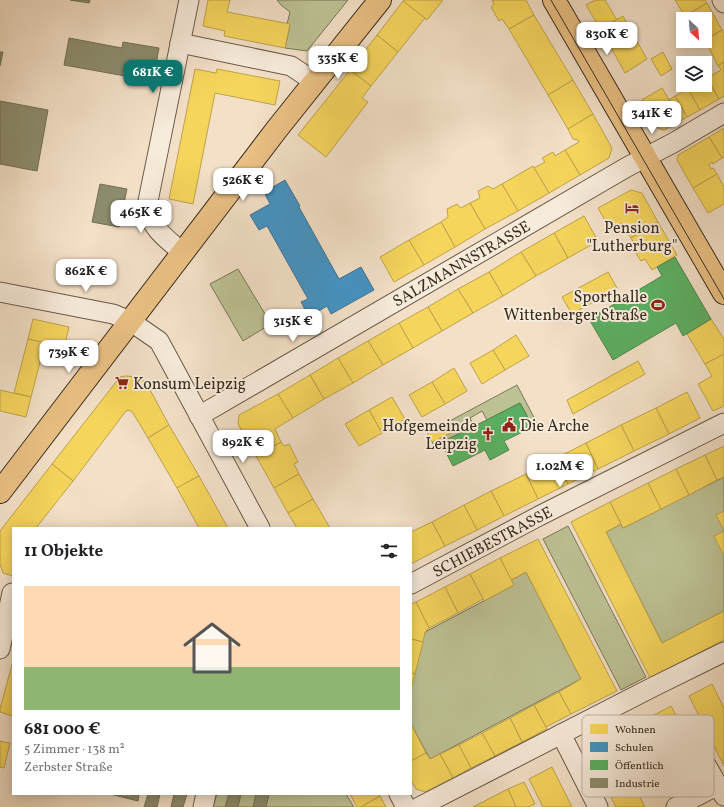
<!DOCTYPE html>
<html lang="de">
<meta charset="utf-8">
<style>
body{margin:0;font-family:Vollkorn,serif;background:#f2f2f2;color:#202124;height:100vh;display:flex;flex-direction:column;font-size:15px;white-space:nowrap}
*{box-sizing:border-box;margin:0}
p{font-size:13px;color:#757577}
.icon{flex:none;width:22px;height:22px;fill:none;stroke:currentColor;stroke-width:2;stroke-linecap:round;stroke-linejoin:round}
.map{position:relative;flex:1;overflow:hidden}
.panel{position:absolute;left:12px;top:527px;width:400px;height:268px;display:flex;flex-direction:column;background:#fff;border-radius:0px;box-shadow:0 2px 10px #0003}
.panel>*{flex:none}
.needle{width:26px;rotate:154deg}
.buttons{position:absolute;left:676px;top:12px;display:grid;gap:8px}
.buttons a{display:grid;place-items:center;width:36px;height:36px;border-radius:0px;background:#fff;box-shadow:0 2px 10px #0003;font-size:20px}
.price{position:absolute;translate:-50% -34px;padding:0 9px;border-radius:8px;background:#fff;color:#222;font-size:13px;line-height:26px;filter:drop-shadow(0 1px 2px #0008)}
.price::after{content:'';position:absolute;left:50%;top:24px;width:12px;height:9px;margin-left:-6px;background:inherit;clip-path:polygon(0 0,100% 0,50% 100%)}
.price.active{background:#0f766e;color:#fff}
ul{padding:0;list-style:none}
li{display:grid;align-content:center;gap:8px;height:212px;padding:0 12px}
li+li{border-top:1px solid #e0e0e0}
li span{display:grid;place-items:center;height:124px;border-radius:0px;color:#555}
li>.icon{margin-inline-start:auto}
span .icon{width:72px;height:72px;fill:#fffc;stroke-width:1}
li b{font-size:17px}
h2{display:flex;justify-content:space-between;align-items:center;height:48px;padding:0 12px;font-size:17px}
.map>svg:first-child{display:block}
.green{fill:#bdc294;stroke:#7b785a}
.homes{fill:#f6d55c;stroke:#bda34a}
.schools{fill:#4393c3;stroke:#407492}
.public{fill:#5aae61;stroke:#50874d}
.industry{fill:#8c8c6e;stroke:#737056}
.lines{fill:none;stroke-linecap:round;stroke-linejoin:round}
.minor-casing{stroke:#685a49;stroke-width:21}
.major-casing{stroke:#392d1f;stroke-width:24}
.minor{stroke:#f7ebdb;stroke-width:19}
.major{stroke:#eac084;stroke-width:22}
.tram{stroke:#392d1f;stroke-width:1}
.labels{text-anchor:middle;stroke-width:4;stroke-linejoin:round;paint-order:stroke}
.poi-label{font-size:16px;fill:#392d1f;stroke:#f7ebdb;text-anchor:end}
.street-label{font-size:16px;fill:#392d1f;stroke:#f7ebdb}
.key{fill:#f7ebdb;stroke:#beb2a3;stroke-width:1}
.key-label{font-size:11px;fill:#392d1f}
</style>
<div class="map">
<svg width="724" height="807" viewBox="0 0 724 807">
<rect width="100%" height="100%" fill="#f3e0c7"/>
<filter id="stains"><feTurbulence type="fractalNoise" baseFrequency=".005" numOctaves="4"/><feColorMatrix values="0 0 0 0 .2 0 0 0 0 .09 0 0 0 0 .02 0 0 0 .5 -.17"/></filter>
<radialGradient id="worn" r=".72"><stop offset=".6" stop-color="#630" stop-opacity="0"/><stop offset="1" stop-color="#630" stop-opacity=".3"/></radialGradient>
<g class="green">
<polygon points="277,0 348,0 307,51 285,48 290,25 287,24 290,12 281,5"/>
<polygon points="238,269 271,324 243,341 210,284"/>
<polygon points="517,385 538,425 533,427 520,403 487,420 482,411 470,418 474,426 434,446 432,442 451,433 446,423"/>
<polygon points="724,477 724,611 662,643 606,532 621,524 623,528"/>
<polygon points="568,526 646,677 621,690 543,539"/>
<polygon points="526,572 581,679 430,759 411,724 411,720 412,719 411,716 411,686 425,632 514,585 511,580"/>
<polygon points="217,794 346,794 354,807 213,807"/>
</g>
<g class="homes">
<polygon points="208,0 230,0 227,12 290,24 285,48 224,36 225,31 203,26"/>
<polygon points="404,0 443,0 427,20 403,1"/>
<polygon points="492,0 526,0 534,15 509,29 502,19 499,21 491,7 494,4"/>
<polygon points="595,0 605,0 617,20 600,29 586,5"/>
<polygon points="675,0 705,0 707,3 685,16"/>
<polygon points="403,1 425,18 398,52 377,35"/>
<polygon points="707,3 722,30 705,40 705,19 691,19 688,14"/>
<polygon points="534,15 573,80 548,95 509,29"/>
<polygon points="623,16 631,31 609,44 600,29"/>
<polygon points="722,30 724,33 724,62 718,66 705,40"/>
<polygon points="631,31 647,59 625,73 609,44"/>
<polygon points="377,35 398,52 371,86 350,70"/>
<polygon points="663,52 672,69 661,76 651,59"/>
<polygon points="724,62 724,96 719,99 707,78 721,70 718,66"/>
<polygon points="195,69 216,73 217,69 280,81 275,105 215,93 193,204 169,199"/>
<polygon points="350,70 371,86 362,98 368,102 326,157 298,135"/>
<polygon points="707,78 719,99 700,110 688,89 695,85 705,85 705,79"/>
<polygon points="573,80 593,114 568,129 548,95"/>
<polygon points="662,88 675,110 667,115 673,125 664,130 658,128 642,100"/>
<polygon points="688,89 700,110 687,117 675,96"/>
<polygon points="675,96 687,117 673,125 667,115 675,110 669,100"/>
<polygon points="593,114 612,148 609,158 580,175 565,150 579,142 578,140 573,139 568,129"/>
<polygon points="724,128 724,157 722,158 709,137"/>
<polygon points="709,137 722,158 713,164 712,162 709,164 711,169 713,168 717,174 693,188 677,160 678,155"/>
<polygon points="565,150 580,175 549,193 534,168 545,162 542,158 553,152 555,156"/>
<polygon points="533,166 549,193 518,211 502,184"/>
<polygon points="717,174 724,187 724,204 708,213 693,188"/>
<polygon points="502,184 518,211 485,229 470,203 480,198 478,191 488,186 493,189"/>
<polygon points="631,190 642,193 658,222 631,238 622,223 610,229 598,208"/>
<polygon points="470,203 485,229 455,247 441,222 448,217 447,209 457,204 461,208"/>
<polygon points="584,216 598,241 568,258 554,233"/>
<polygon points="441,222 455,247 424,265 409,240"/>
<polygon points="658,222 677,255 652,270 645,259 641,261 634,250 637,249 631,238"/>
<polygon points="554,233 568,258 536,276 521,252"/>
<polygon points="409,240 424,265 394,282 380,257"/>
<polygon points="521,252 536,276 503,296 489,272"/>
<polygon points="489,272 503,296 473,313 458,289"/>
<polygon points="608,272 617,288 572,314 562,297"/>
<polygon points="458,289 473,313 442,331 428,307"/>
<polygon points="428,307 442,331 413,348 399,323"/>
<polygon points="33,319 69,327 64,348 28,339"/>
<polygon points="711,319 724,339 724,354 705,364 687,334"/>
<polygon points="399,323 413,348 383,365 368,341"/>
<polygon points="516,335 529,356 505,370 493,350"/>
<polygon points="28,339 45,343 31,397 14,393"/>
<polygon points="368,341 383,365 353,383 338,358"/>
<polygon points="493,350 505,370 482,384 470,363"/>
<polygon points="724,354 724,406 713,411 698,384 712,376 705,364"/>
<polygon points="338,358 353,383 324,399 310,375"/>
<polygon points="638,361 645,374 573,414 567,400"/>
<polygon points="454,368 467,391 445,404 432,382"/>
<polygon points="310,375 324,399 293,418 278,394"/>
<polygon points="125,376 139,377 144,381 148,386 169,425 148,438 133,413 129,410 126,411 73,481 52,464 116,382 120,377"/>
<polygon points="432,382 445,404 422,417 409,395"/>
<polygon points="0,390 31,397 26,417 0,411"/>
<polygon points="687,392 700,418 669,434 656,408"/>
<polygon points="278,394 293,418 275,429 281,442 256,456 238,424 239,415"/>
<polygon points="392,397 405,419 382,433 369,410"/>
<polygon points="656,408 669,434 634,451 621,425"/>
<polygon points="369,410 382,433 359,446 345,424"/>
<polygon points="446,423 451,433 432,442 427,432"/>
<polygon points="169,425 199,476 177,488 148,438"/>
<polygon points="621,425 634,451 598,469 586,443"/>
<polygon points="281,442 284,446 289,444 298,462 294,464 299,474 274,488 256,456"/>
<polygon points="586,443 598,469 568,484 555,459"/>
<polygon points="724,446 724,477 717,480 705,455"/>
<polygon points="705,455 717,480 689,495 676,469"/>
<polygon points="555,459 568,484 538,499 526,474"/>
<polygon points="52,464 73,481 36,528 13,528 13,576 3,573 0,564 0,531"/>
<polygon points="676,469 689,495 661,509 648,483"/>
<polygon points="299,474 313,499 288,513 274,488"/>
<polygon points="526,474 538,499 504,516 491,491"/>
<polygon points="199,476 228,528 199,528 177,488"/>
<polygon points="648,483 661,509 623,528 610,502"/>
<polygon points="491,491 504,516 477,530 464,505"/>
<polygon points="313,499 330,528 297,528 288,513"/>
<polygon points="610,502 621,524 606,532 662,643 724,611 724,640 650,678 571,522"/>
<polygon points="464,505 477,530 445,546 432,522"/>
<polygon points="724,511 724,556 714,536 724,531 716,515"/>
<polygon points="432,522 445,546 411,564 411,532"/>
<polygon points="538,539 617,691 571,714 559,692 581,679 526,572 511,580 500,558"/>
<polygon points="500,558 514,585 484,601 470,574"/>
<polygon points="470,574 483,599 458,613 445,587"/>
<polygon points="445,587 458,613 429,628 416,602"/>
<polygon points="416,602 429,628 425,632 423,642 411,639 411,604"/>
<polygon points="13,618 13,647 7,646"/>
<polygon points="411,639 423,642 415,674 411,673"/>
<polygon points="13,661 13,712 12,716 0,712 0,709"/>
<polygon points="411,673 415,674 411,689"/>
<polygon points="712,684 724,708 724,766 689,696"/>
<polygon points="559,692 571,714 546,727 534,705"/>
<polygon points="534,705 547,729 522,742 510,718"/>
<polygon points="671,706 683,729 641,751 630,728"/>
<polygon points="510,718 522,742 495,756 482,733"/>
<polygon points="411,724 426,753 411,761"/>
<polygon points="482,733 495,756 471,768 459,745"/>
<polygon points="609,736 645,807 616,807 586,747"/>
<polygon points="0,741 10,743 4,768 0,767"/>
<polygon points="459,745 471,768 453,778 440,754"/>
<polygon points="426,753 430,759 440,754 453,778 425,792 416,789 411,780 411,761"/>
<polygon points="552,767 572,807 543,807 529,779"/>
<polygon points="524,782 535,804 528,807 516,807 508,789"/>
<polygon points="508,789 516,807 473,807"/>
<polygon points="350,794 379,794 380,796 361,807 357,807"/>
<polygon points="380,796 386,807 361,807"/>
</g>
<polygon class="schools" points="285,180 300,206 299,207 339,279 361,267 374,290 331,314 327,306 309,317 301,302 308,299 267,226 259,230 250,215 270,204 264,192"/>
<g class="public">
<polygon points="675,257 711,319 683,336 676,323 613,360 589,319 662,276 657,267"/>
<polygon points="520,403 533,427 504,441 509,450 490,460 485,450 453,466 441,443"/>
</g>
<g class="industry">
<polygon points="70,0 90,0 89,3"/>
<polygon points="69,38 122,48 123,42 159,48 153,81 64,65"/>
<polygon points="0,52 3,52 0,66"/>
<polygon points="0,101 48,110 37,171 0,164"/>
<polygon points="100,184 127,189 119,227 92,222"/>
<polygon points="110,794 139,794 138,801"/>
<polygon points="148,794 160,794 157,807 144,807"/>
<polygon points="174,794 187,794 183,807 171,807"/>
<polygon points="229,794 241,794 238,807 225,807"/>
<polygon points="256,794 269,794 266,807 253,807"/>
</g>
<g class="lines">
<g class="minor-casing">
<g id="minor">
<polyline points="722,0 724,3"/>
<polyline points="180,43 291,66 315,82"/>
<path d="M183 253C167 239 150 228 147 206L189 0"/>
<polyline points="0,292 113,314 130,321 159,341 260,528"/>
<polyline points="199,416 627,167 673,143 724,113"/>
<polyline points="411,584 539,516 724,423"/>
<polyline points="0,649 12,593"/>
<polyline points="561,734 598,807"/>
<polyline points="643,770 694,744 724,796"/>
<polyline points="399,794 406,807"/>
<polyline points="203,807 206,794"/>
<polyline points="419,807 653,687 724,652"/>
<polyline points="676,807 718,785"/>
</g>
</g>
<g class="major-casing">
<g id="major">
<polyline points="554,0 724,293"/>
<polyline points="0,492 277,129 380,0"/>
</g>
</g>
<use href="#minor" class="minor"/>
<use href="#major" class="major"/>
<polyline class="tram" points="551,0 724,299"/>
</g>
<defs>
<g id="hotel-bare" transform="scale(1.08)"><path d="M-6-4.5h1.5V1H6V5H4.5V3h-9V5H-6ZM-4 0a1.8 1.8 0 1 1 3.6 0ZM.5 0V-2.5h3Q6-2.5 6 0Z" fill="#8f2418" stroke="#f7ebdb" stroke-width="2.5" paint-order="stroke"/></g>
<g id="stadium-bare" transform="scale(1.08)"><path d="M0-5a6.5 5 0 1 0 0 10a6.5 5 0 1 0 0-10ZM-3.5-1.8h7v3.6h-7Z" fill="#8f2418" stroke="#f7ebdb" stroke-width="2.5" paint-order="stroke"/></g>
<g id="supermarket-bare" transform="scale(1.08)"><path d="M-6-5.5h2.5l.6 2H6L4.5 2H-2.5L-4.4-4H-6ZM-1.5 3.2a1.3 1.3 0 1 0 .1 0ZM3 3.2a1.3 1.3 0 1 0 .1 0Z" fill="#8f2418" stroke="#f7ebdb" stroke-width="2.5" paint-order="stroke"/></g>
<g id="civic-bare" transform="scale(1.08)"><path d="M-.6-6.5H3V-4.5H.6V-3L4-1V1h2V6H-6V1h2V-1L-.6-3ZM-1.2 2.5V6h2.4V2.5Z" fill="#8f2418" stroke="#f7ebdb" stroke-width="2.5" paint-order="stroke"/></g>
<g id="church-bare" transform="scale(1.08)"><path d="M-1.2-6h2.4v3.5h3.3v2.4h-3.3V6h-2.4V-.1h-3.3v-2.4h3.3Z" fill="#8f2418" stroke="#f7ebdb" stroke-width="2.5" paint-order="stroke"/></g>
</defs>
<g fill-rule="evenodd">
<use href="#hotel-bare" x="632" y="208"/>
<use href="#stadium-bare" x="658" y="305"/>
<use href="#supermarket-bare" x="122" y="383"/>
<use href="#civic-bare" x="509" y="425"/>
<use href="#church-bare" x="488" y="434"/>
</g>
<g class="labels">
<g class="poi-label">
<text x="632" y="233" text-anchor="middle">Pension<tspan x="632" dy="18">"Lutherburg"</tspan></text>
<text x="647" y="302">Sporthalle<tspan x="647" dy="18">Wittenberger Straße</tspan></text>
<text x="133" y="389" text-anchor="start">Konsum Leipzig</text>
<text x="477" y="431">Hofgemeinde<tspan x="477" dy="18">Leipzig</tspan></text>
<text x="520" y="431" text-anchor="start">Die Arche</text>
</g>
<g class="street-label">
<text transform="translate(461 263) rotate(-30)" y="6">SALZMANNSTRASSE</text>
<text transform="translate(492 541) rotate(-28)" y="6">SCHIEBESTRASSE</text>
</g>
</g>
<rect x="582" y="715" width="132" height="82" rx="6" class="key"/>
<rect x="590" y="724" width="18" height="10" fill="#f6d55c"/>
<rect x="590" y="742" width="18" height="10" fill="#4393c3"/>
<rect x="590" y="760" width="18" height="10" fill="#5aae61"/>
<rect x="590" y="778" width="18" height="10" fill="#8c8c6e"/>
<g class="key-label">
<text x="615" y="733">Wohnen</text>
<text x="615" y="751">Schulen</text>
<text x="615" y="769">Öffentlich</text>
<text x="615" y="787">Industrie</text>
</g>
<rect width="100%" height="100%" filter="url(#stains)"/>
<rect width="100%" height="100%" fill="url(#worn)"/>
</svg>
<div class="buttons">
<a><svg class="needle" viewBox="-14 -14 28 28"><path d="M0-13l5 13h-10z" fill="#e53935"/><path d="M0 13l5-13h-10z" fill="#757577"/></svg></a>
<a><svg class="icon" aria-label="layers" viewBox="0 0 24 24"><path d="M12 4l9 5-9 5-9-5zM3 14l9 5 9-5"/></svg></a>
</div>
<b class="price" style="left:607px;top:56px">830K €</b>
<b class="price" style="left:338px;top:80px">335K €</b>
<b class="price active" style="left:153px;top:94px">681K €</b>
<b class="price" style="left:652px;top:135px">341K €</b>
<b class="price" style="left:243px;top:202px">526K €</b>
<b class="price" style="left:141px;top:234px">465K €</b>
<b class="price" style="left:86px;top:293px">862K €</b>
<b class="price" style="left:293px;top:343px">315K €</b>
<b class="price" style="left:69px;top:374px">739K €</b>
<b class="price" style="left:243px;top:464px">892K €</b>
<b class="price" style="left:560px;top:488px">1.02M €</b>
<section class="panel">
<h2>11 Objekte<svg class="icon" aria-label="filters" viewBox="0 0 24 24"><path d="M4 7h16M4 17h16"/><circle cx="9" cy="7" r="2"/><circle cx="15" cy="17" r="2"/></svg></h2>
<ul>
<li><span style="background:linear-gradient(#ffd9b3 65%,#8fb573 0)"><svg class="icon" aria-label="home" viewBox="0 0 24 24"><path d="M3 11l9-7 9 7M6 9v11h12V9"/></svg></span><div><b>681 000 €</b><p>5 Zimmer · 138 m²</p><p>Zerbster Straße</p></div></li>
</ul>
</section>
</div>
